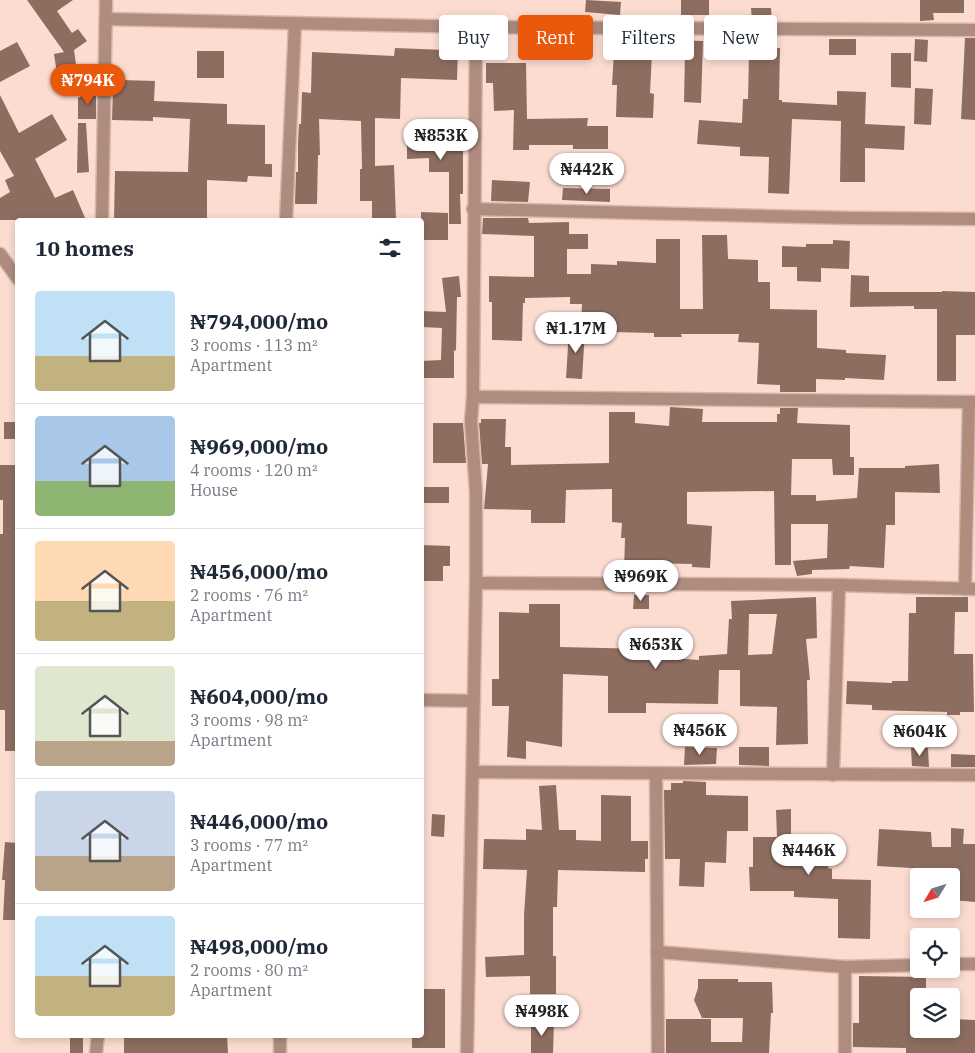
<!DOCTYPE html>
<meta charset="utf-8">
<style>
body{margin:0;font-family:"IBM Plex Serif",serif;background:#f6f6f7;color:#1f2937;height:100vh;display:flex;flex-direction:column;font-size:19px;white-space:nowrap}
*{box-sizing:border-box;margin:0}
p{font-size:16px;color:#747a83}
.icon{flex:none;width:28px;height:28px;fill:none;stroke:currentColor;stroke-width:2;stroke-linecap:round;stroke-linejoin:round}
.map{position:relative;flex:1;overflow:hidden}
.panel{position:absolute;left:15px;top:218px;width:409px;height:820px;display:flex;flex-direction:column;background:#fff;border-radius:5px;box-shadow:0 2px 8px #0003}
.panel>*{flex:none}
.banner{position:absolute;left:439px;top:15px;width:461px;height:45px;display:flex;gap:10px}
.needle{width:32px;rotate:232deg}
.tools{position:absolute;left:910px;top:868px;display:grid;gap:10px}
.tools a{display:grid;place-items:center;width:50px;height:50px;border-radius:5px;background:#fff;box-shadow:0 2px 8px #0003;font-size:25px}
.price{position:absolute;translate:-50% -42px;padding:0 11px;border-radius:18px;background:#fff;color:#222;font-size:16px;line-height:32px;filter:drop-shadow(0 1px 2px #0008)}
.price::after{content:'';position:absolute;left:50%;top:30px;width:15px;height:11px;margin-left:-8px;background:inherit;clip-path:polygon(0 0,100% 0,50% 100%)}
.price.selected{background:#ea580c;color:#fff}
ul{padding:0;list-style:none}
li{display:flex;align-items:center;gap:15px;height:125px;padding:0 20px}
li+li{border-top:1px solid #e0e1e3}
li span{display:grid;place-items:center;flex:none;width:140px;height:100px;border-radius:5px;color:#555}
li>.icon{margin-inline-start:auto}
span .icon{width:60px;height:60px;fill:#fffc;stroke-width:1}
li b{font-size:21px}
h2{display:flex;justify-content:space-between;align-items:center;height:60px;padding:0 20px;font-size:21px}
.chip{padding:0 18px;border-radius:5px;background:#fff;box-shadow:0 2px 8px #0003;font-size:18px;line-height:45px}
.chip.selected{background:#ea580c;color:#fff}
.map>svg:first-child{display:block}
.building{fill:#8e6d61;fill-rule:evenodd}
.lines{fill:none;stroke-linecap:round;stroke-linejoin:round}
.minor-casing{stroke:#d4b8af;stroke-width:15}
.minor{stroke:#b08c7f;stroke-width:12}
</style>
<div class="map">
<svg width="975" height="1053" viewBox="0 0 975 1053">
<rect width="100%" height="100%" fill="#fcdcd1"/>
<g class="building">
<polygon points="27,0 73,0 57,11 72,33 78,29 87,41 74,50 79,85 59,87 54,54 64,52"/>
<polygon points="586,0 621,2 620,15 585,12"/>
<rect x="681" y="0" width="28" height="15"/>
<polygon points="920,0 964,0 964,13 933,13 934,20 920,21"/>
<polygon points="751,8 771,8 772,21 752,21"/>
<polygon points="447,36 456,36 468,46 468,51 458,50 457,80 401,78 400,119 375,118 375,166 394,165 396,220 372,220 372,201 360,201 360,169 362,169 361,121 319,119 320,155 318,155 317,204 295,204 296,172 298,172 298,143 299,124 301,124 302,92 311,93 312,52 394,56 395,48 446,50"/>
<polygon points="615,37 643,37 643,39 703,41 701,103 684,102 685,54 652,53 650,93 654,94 653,118 616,117 617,85 612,85"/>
<polygon points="965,38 975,38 975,120 961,119"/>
<rect x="829" y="39" width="27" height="16"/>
<polygon points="915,39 928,40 927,62 914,61"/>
<polygon points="17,42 30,66 0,82 0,51"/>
<polygon points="764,48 780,48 779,100 782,100 782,102 837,105 837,91 866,92 865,124 905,126 904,150 865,148 865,182 840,182 841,121 792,119 789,194 768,193 769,157 740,156 740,147 697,144 699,120 742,123 743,99 748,99 749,53 764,54"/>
<rect x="197" y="51" width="27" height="27"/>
<polygon points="891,53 911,53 911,88 891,87"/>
<polygon points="486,63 526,63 527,119 588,118 587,126 608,126 608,149 573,149 573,145 529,145 529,150 513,150 514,110 494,111 493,83 486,83"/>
<polygon points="120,80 155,81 154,101 227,104 227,124 265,125 265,164 272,164 272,177 248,176 247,182 207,180 207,220 114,220 115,171 188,172 190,119 153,117 153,121 112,120 113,87 120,88"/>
<polygon points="96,88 96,119 78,119 78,98"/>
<polygon points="915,88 933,89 931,125 914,124"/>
<polygon points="0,95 19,133 52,114 67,140 35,159 55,198 73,190 86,220 0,220 0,198 10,192 5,180 14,176 0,151"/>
<polygon points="78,123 86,123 89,172 77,173"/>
<polygon points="407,130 450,130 450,134 463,134 463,194 460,194 461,224 449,224 449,172 429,172 429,158 407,159"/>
<polygon points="492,180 530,182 528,202 491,201"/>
<polygon points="563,188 610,189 610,202 562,200"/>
<polygon points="421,212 448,213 448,240 421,240"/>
<polygon points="483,218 528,218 529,223 569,222 569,234 588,234 588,249 567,249 567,274 591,274 591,264 617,265 617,261 656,263 656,239 680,239 680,309 703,309 702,235 727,235 728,259 758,260 758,282 770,282 770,309 817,310 817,348 846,350 846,353 886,355 884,380 845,378 845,380 816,379 816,392 780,392 780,385 757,384 759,343 738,342 739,334 681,334 682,337 654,337 654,333 610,332 610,325 581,325 582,304 570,304 570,297 525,298 525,303 523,303 522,341 492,340 492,302 489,302 489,276 534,277 534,236 482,234"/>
<polygon points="833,240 850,241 849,269 821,268 821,282 797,281 797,267 782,267 782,246 806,247 806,244 833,244"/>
<polygon points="851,275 869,276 869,292 942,292 942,291 975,292 975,335 956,335 956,381 937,381 937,309 914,309 914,306 850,307"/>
<polygon points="459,276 461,297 457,297 456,351 454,350 454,378 421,378 421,361 441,360 442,328 421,327 421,311 446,312 442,278"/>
<polygon points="569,330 585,331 582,379 566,378"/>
<polygon points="670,407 703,409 702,422 777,422 777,414 780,414 780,408 798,408 797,423 850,425 850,457 854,457 854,475 833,475 832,459 792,459 791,495 816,495 816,501 857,498 859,468 905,468 905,466 939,464 940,493 895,492 895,525 886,525 884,568 850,566 849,569 812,570 812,574 797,576 793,561 827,558 828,524 791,524 791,565 775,565 774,491 687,492 687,524 712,526 710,568 692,567 692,564 642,563 641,572 624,571 625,538 621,538 622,523 612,522 612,489 566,490 565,523 531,523 531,510 484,509 488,464 482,464 479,423 481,423 481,419 506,419 505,447 511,447 511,465 609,463 609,412 635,412 635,423 669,426"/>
<rect x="4" y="422" width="14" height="17"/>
<polygon points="433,423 463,423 466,463 433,463"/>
<polygon points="0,465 18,465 18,751 5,751 5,710 0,710 0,534 3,534 3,500 0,500"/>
<rect x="421" y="487" width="28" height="16"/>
<polygon points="421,545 450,546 450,566 443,566 443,581 421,581"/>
<polygon points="634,595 649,595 649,609 633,609"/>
<path d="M816 597 817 638 806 639 810 680H807L808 744 776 745 777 707 740 706V670H719L718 704 646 703V713H608V676L563 674 562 747 526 741V759L507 757 509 706H492V679H499V612L529 613V604H560V647L647 649V656L699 660V656L727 654 729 619H732L731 601ZM749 614H777L772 654 748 655Z"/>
<polygon points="916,597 968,597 968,612 955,612 954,654 973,654 974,712 960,712 960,715 947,715 947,712 872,710 872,705 846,704 847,681 892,683 892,681 908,681 909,613 916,613"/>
<polygon points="685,747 717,748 716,764 684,765"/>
<polygon points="739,747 769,747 769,766 739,765"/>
<polygon points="911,748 928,748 929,767 912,766"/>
<polygon points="951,754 975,755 975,767 951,767"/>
<polygon points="683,781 706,782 706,795 748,796 748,831 727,831 726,863 705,862 704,887 679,886 680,859 665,859 664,790 671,790 671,783 683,783"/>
<polygon points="556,785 559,830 576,830 576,840 601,841 601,795 631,796 631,841 648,841 648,859 645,859 645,872 558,870 557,907 553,907 553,956 556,956 556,994 530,994 530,976 486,977 485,957 524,955 524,915 527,870 483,869 484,839 526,840 526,829 542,830 539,786"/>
<polygon points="791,809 791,835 828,835 828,868 832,869 832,879 871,880 870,939 838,938 838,899 794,897 794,891 750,891 749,867 753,867 753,837 777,837 776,810"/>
<polygon points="432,814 445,815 444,837 431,836"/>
<polygon points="951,828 964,829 963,844 975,844 975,902 951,900 951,876 928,876 928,869 877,866 879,829 931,832 932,847 951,847"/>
<polygon points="5,842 18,843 18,920 3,920 5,880 2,880"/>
<polygon points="859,976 926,977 926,996 919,996 919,1029 951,1029 951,1019 975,1020 975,1053 906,1053 906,1048 853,1047 853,1023 859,1023"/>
<polygon points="698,979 738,979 738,982 772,982 773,1013 771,1013 769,1053 666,1053 666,1019 711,1019 711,1042 742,1042 743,1018 702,1018 694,1000 698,988"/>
<polygon points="421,989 445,989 445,1048 412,1048 412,1035 421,1035"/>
<polygon points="531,1022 554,1022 553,1053 531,1053"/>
<rect x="70" y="1035" width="13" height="18"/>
<polygon points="124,1035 227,1036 228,1053 124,1053"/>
</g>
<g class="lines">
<g class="minor-casing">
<g id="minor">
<polyline points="106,19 476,27 975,30"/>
<polyline points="473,209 851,218 975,219"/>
<polyline points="102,220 106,0"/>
<polyline points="286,220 295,24"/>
<polyline points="0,254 18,279"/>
<polyline points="473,397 975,402"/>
<polyline points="476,583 839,585 975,589"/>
<polyline points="965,589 969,402"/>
<polyline points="421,700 474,701"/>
<polyline points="473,772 975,775"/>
<polyline points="656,774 658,1053"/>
<polyline points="833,775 839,585"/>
<polyline points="657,952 845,967 919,965"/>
<polyline points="951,964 975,964"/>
<polyline points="96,1053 98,1035"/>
<polyline points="280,1053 280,1035"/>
<polyline points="467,1053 476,583 476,492 471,421 473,397 476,27"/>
<polyline points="845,1053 845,967"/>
</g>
</g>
<use href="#minor" class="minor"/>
</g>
</svg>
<div class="tools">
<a><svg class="needle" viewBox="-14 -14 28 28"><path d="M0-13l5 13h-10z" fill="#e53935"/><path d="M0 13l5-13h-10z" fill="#747a83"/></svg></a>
<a><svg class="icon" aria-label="locate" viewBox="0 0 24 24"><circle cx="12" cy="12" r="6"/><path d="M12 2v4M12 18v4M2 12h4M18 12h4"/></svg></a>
<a><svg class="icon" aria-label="layers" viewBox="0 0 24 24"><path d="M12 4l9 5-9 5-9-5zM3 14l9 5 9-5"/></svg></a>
</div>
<b class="price selected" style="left:88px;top:106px">₦794K</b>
<b class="price" style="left:441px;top:161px">₦853K</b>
<b class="price" style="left:587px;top:195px">₦442K</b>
<b class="price" style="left:576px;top:354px">₦1.17M</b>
<b class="price" style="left:641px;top:602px">₦969K</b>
<b class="price" style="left:656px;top:670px">₦653K</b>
<b class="price" style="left:700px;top:756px">₦456K</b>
<b class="price" style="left:920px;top:757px">₦604K</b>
<b class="price" style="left:809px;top:876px">₦446K</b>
<b class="price" style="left:542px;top:1037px">₦498K</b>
<div class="banner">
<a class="chip">Buy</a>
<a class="chip selected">Rent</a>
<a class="chip">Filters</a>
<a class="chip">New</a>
</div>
<section class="panel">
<h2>10 homes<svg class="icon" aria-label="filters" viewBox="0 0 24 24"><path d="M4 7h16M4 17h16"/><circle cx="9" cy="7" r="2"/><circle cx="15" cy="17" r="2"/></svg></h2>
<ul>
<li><span style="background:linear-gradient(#bfe0f5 65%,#c2b280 0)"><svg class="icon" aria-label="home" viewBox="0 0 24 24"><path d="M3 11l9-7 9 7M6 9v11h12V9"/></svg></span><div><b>₦794,000/mo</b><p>3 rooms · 113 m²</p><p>Apartment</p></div></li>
<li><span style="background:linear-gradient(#a9c7e8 65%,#8fb573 0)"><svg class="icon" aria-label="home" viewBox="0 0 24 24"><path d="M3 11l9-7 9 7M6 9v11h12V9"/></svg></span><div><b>₦969,000/mo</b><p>4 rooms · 120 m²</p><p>House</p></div></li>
<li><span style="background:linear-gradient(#ffd9b3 60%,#c2b280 0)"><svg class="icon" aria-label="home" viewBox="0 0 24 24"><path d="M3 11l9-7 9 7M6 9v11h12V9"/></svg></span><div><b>₦456,000/mo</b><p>2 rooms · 76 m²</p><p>Apartment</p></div></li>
<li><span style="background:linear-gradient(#dfe7d0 75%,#b9a48a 0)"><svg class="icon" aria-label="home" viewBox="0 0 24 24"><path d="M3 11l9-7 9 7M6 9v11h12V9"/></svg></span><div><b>₦604,000/mo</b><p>3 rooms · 98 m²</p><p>Apartment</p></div></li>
<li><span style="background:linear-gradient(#c9d6e8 65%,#b9a48a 0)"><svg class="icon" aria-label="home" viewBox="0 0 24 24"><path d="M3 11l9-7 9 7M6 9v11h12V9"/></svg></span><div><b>₦446,000/mo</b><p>3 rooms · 77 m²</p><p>Apartment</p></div></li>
<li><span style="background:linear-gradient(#bfe0f5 60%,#c2b280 0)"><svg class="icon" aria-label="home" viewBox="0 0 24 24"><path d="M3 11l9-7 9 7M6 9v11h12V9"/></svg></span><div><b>₦498,000/mo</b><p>2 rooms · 80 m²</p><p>Apartment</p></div></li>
</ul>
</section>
</div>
